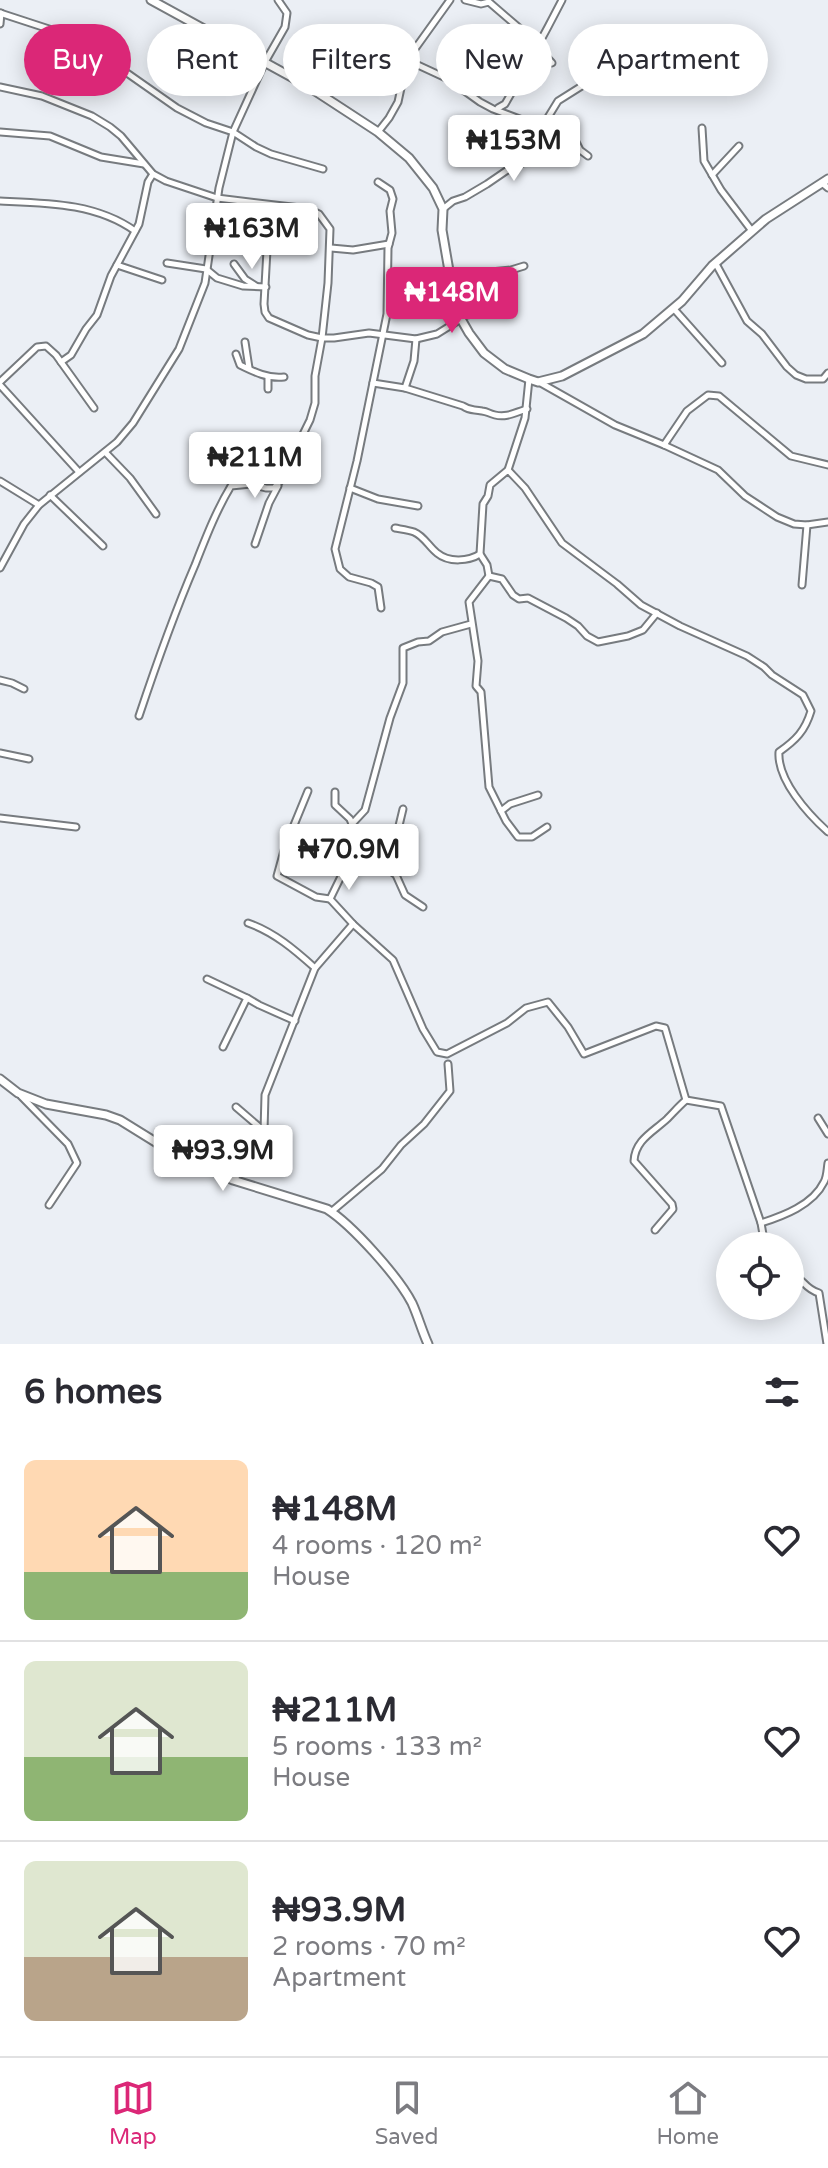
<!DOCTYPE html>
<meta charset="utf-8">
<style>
body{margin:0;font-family:"Varela Round",sans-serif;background:#f7f7f7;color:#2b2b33;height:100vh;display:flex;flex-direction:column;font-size:30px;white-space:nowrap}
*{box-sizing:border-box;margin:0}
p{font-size:26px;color:#7c7c81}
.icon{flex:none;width:44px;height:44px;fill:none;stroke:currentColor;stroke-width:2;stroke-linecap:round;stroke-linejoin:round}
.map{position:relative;height:1344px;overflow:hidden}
.drawer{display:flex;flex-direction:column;background:#fff;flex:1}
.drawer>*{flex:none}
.top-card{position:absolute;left:24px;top:24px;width:780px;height:72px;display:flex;gap:16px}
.tools{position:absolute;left:716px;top:1232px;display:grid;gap:16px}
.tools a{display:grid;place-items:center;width:88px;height:88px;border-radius:50%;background:#fff;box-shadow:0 4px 20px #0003;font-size:40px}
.price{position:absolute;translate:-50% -68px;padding:0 18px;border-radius:8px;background:#fff;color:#222;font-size:26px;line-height:52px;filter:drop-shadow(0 2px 4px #0008)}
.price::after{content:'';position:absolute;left:50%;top:48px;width:24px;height:18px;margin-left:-12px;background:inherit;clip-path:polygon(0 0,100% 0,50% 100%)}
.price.active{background:#db2777;color:#fff}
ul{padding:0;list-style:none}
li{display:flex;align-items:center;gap:24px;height:200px;padding:0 24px}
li+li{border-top:2px solid #e1e1e2}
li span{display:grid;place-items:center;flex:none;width:224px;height:160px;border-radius:12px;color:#555}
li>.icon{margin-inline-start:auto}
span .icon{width:96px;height:96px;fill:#fffc;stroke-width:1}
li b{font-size:34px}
h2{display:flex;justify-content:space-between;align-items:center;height:96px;padding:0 24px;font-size:34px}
.tag{padding:0 28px;border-radius:36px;background:#fff;box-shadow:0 4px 20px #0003;font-size:28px;line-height:72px}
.tag.active{background:#db2777;color:#fff}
.dock{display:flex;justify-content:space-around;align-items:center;height:112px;border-top:2px solid #e1e1e2;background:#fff;font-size:22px;color:#7c7c81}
.dock a{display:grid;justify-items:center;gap:4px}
.dock .active{color:#db2777}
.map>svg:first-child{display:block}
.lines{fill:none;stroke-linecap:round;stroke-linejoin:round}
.street-casing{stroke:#777b7f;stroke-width:9}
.secondary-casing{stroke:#777b7f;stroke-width:11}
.street{stroke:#fff;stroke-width:5}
.secondary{stroke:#fff;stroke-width:7}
</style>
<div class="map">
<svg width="828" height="1344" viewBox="0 0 828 1344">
<rect width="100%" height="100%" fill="#ebeff5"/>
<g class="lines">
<g class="street-casing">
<g id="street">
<polyline points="465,0 481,4 489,2 525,33 552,63"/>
<polyline points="0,13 55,31 71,39 107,59 177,108 206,123 233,132 256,147 271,154 323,169"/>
<polyline points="0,24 1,13"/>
<polyline points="407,60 448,79 480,102 493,109 575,140 580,150 588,156"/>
<path d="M0 87 42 96 92 116 110 127 121 136 153 174 166 181 217 198 309 209 319 214 330 229 328 283 322 338 315 376V403L310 420 280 481 274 488H266L251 484 231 486C216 511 206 537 195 565 174 614 156 665 139 716"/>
<polyline points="323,95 338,83 364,71"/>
<path d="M498 108 505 104C525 70 544 35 562 0"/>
<polyline points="539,125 547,119 558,101 585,84"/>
<polyline points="702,128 704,161 721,190 752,231"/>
<polyline points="0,132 50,136 101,157 144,164"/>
<polyline points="378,132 389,118 398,102 407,60 450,0"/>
<polyline points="712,175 739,146"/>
<polyline points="378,182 390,190 393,199 390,211 392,233 388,248 387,314 357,461 335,549 340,569 349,577 371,583 378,587 381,608"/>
<polyline points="822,183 828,188"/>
<path d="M0 201C47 203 96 203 135 231"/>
<polyline points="262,205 268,209 269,214 264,304 265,312 269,318 308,335 322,338 334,338 369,333 416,339 437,334 461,319"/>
<polyline points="443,209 453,201 465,197 487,184 506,171 533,158 543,128"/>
<polyline points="331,248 353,250 389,244"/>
<polyline points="167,263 206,269 217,278 243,286 266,287"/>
<polyline points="234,264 245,279 256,286"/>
<polyline points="716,264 747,321 762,334 787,367 796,375 806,379 823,379 828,373"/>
<polyline points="117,265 162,280"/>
<path d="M440 279C449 277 456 274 465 276 472 278 476 281 484 281L491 272 511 270 524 266"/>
<polyline points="674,309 722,363"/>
<polyline points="460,316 498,310 506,302"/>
<polyline points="245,342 249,368"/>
<path d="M236 354 240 365C254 372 269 379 284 377"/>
<polyline points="61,362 71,355 86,329 97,315 111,276 139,224 148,182 153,174"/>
<polyline points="0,382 37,347 46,346 56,355 94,408"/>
<polyline points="539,382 615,425 664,445 718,470 745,496 777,517 794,524 807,525 828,522"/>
<path d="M373 383 405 388 463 406C470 411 473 409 482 411 489 412 487 413 495 415 507 418 516 412 527 409"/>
<polyline points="0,385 79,472"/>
<polyline points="405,388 414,361 416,339"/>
<polyline points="268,389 268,377"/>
<polyline points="664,445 687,411 708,395 719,396 791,456 828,465"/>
<polyline points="105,452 130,478 156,514"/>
<polyline points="508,470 525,418 529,379"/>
<polyline points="0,481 39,505"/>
<polyline points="350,488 378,499 418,506"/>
<polyline points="50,495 103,546"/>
<path d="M395 528C400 529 408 530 414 532 424 536 429 547 437 553 449 563 469 561 480 554"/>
<polyline points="255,544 269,503 278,486"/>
<polyline points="0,568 24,524 39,505 117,442 133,423 179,349 205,283 219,188 233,132 265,62 285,27 287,13 278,0"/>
<path d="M489 576 487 565 480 554 483 504 488 496 490 485 508 470 525 488 562 543 617 584 641 605 680 626 747 656 764 667 772 675 803 695 811 711C805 731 796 740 779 752 777 780 808 814 828 832"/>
<polyline points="802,585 807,525"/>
<polyline points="0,680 12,683 24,689"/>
<polyline points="0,753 29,759"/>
<polyline points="308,791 285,847 277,876 316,897 330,899"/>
<polyline points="335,792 335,805 350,819 352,824"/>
<polyline points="501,811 510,804 538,795"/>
<polyline points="0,818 76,827"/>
<polyline points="547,827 532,837 518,837 506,821 489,787 481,692 476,686 478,661 469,602 489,576 502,579 513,595 519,599 528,598 566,618 578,626 587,636 598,642 628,636 643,630 657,613"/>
<polyline points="351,856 330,899 353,924"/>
<polyline points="384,866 391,859 403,809"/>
<polyline points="423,907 405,895 396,875 384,866 368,864 351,856 349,843 352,824 365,810 390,718 403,683 403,648 418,642 429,641 442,632 471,624"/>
<path d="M248 923C274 932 295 950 315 968"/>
<polyline points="207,979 247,998"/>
<polyline points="223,1047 247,998 259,1005 295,1021"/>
<polyline points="21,1096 68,1144 77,1163 49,1205"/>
<polyline points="686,1100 721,1106 761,1223 765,1246"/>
<polyline points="818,1118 828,1134"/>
<polyline points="264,1131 265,1095 315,968 353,924 393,960 423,1029 437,1052 447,1054 507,1023 526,1008 548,1002 568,1027 584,1054 656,1026 665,1028 686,1100"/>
<polyline points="233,1180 247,1165 264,1131 236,1107"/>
<polyline points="331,1212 382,1169 401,1145 424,1124 450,1091 448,1064"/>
<path d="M761 1223C783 1216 813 1205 824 1182 827 1177 827 1169 828 1163"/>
<path d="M655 1230 673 1209 672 1204 634 1161C635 1140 653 1132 667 1119 673 1113 679 1106 686 1100"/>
<path d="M790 1273C805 1279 803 1288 819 1293L827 1344"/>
</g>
</g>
<g class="secondary-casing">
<g id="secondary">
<polyline points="151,0 306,85 378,132 409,158 433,188 443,209 442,230 453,294 461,319 469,333 484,353 505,369 529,379 538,382 562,376 643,334 682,301 712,266 766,219 828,179"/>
<path d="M0 1079 18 1093 46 1104 106 1115 120 1120 170 1151 233 1180 327 1209C352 1225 398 1276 412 1303 418 1316 422 1331 428 1344"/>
</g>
</g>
<use href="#street" class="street"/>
<use href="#secondary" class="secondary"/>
</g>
</svg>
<div class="tools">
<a><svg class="icon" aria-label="locate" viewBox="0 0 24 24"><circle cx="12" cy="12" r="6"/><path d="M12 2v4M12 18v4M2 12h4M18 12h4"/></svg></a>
</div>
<b class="price" style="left:514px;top:183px">₦153M</b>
<b class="price" style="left:252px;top:271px">₦163M</b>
<b class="price active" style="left:452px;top:335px">₦148M</b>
<b class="price" style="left:255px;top:500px">₦211M</b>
<b class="price" style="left:349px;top:892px">₦70.9M</b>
<b class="price" style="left:223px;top:1193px">₦93.9M</b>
<div class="top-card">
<a class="tag active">Buy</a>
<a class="tag">Rent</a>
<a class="tag">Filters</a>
<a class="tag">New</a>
<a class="tag">Apartment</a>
</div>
</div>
<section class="drawer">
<h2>6 homes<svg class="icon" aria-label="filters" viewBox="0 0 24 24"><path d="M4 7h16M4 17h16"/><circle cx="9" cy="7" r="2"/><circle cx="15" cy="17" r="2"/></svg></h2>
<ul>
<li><span style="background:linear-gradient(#ffd9b3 70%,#8fb573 0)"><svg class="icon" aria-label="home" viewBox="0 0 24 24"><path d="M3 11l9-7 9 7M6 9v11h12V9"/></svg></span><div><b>₦148M</b><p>4 rooms · 120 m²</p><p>House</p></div><svg class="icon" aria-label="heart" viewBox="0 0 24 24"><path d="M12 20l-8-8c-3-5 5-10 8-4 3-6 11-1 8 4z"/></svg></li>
<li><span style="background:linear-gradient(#dfe7d0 60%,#8fb573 0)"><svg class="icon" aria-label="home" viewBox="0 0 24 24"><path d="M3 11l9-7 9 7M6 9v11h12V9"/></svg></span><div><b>₦211M</b><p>5 rooms · 133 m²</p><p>House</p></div><svg class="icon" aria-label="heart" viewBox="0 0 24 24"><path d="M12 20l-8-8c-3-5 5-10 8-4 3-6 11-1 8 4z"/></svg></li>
<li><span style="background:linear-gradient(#dfe7d0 60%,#b9a48a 0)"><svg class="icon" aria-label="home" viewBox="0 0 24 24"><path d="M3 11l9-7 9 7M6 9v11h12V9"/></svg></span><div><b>₦93.9M</b><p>2 rooms · 70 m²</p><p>Apartment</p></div><svg class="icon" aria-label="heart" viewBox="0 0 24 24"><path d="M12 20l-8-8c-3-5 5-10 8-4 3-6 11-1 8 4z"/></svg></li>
</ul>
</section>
<nav class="dock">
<a class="active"><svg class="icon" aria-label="map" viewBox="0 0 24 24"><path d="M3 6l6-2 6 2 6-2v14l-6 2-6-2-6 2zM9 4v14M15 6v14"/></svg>Map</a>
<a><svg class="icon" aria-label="saved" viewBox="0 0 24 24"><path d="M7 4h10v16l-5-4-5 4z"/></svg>Saved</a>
<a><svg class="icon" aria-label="home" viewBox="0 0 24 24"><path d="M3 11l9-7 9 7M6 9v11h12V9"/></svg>Home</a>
</nav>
